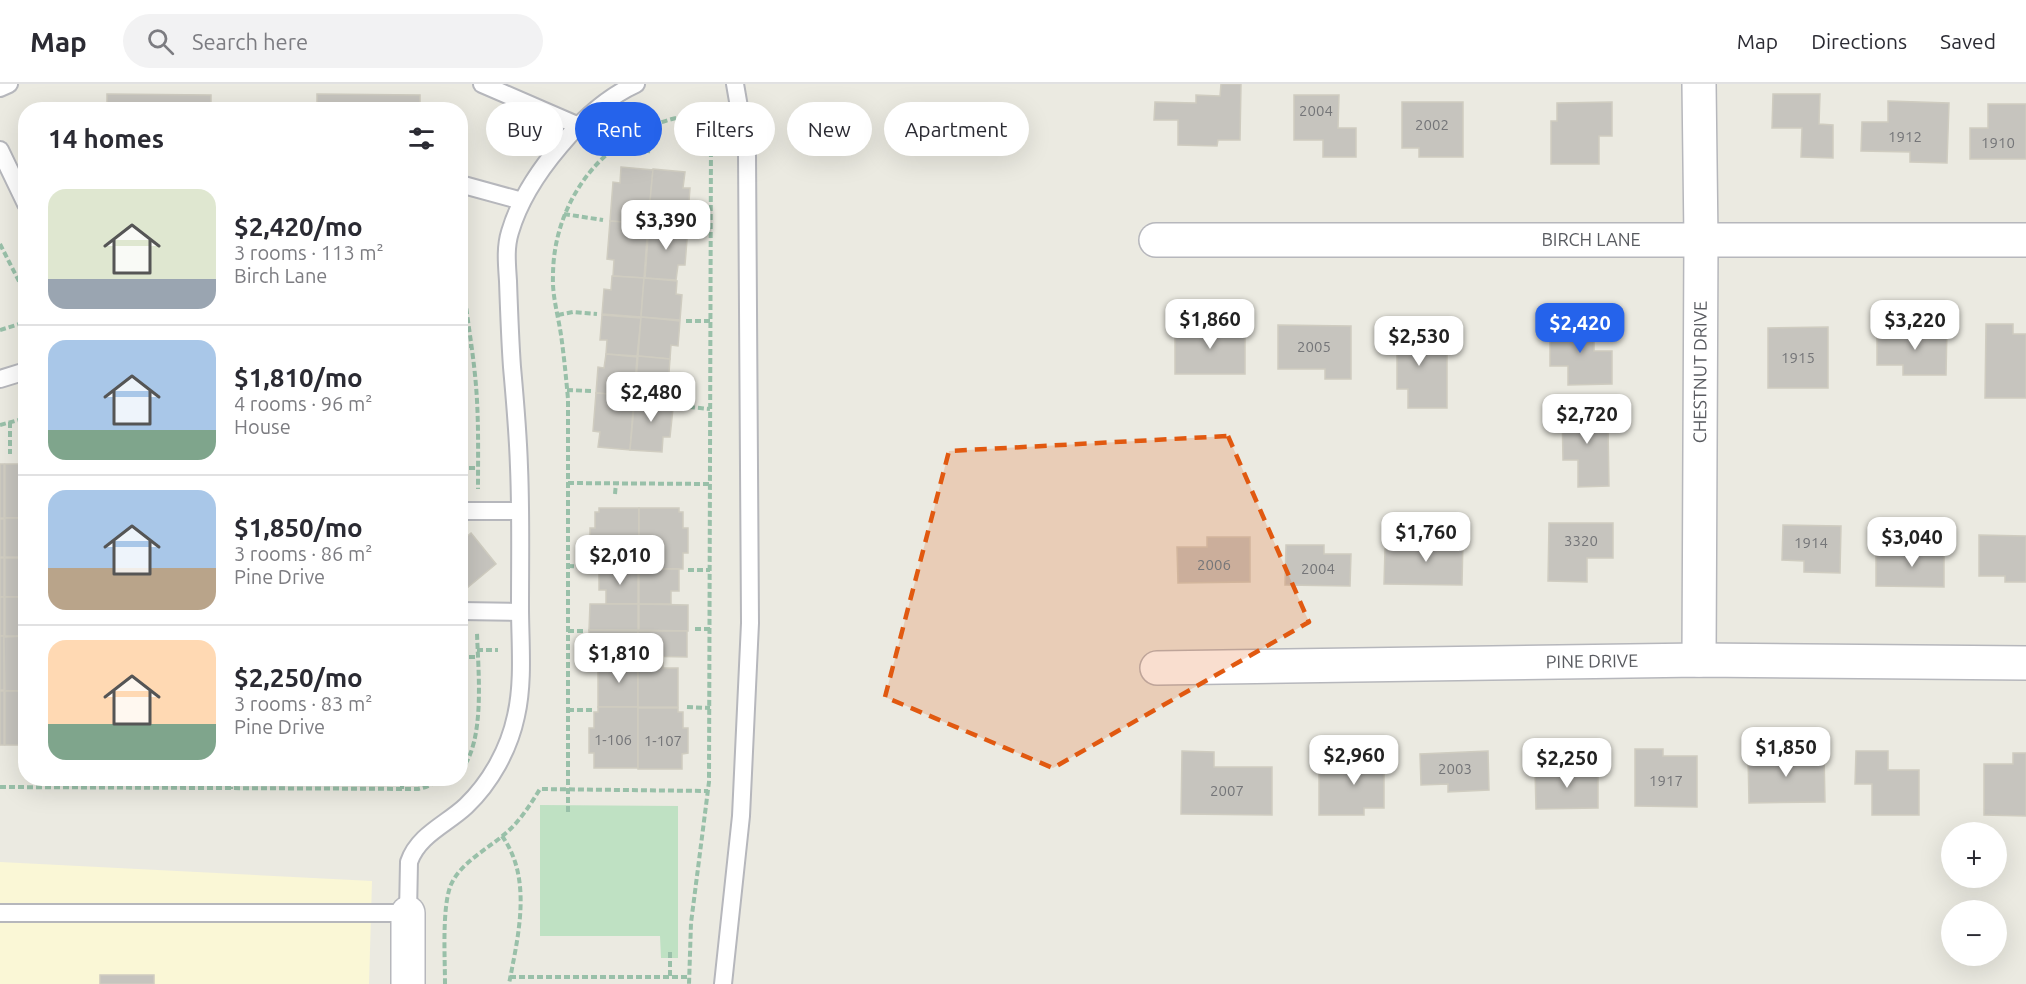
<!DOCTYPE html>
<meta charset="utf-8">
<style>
body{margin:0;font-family:Ubuntu,sans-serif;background:#f2f2f3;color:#2b2b33;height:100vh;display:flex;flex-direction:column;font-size:22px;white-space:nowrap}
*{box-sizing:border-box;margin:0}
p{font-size:20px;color:#7c7c81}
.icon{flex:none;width:33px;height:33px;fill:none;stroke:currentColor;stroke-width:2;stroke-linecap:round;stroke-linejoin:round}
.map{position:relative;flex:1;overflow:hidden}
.drawer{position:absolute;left:18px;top:18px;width:450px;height:684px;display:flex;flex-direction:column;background:#fff;border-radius:24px;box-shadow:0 6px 24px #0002}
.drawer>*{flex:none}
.banner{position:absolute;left:486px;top:18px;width:570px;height:54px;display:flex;gap:12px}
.tools{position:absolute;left:1941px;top:738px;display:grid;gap:12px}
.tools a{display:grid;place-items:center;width:66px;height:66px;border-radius:50%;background:#fff;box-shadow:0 6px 24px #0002;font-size:30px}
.price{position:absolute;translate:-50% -51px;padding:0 14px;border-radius:12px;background:#fff;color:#222;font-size:20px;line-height:39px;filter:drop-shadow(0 2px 3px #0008)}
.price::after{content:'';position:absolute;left:50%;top:36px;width:18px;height:14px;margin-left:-9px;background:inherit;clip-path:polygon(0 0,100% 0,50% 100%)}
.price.current{background:#2563eb;color:#fff}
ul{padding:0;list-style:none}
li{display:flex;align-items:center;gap:18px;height:150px;padding:0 30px}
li+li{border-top:2px solid #e1e1e2}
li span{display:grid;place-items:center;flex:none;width:168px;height:120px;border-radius:18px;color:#555}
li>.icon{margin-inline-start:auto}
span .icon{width:72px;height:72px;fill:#fffc;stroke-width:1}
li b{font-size:26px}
h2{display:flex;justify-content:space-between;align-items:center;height:72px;padding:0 30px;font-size:26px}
.chip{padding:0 21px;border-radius:27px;background:#fff;box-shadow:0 6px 24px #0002;font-size:21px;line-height:54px}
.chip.current{background:#2563eb;color:#fff}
header{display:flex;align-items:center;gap:36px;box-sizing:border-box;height:84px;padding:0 30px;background:#fff;border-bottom:2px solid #e1e1e2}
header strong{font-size:28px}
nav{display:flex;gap:33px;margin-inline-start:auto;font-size:21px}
.search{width:420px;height:54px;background:#f2f2f3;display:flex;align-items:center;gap:15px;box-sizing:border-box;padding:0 21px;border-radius:33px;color:#7c7c81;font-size:22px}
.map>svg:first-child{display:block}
.commercial{fill:#faf7d6}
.green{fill:#bfe1c3}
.building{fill:#c6c4be;stroke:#cfccc0;stroke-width:1.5}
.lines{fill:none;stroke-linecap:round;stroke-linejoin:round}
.service-casing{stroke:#b6b7bc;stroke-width:20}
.minor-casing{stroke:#b6b7bc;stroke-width:36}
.path{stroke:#99c0a9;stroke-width:4;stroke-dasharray:6 3;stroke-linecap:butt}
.service{stroke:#fff;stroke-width:16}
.minor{stroke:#fff;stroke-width:33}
.marked{fill:#e15910;fill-opacity:0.2;stroke:#e15910;stroke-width:4.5;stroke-dasharray:12 8;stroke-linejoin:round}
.labels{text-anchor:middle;stroke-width:5;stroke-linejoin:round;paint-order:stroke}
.number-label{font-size:15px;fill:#747578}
.street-label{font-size:18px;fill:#595b60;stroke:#fff}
</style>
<header>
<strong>Map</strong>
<div class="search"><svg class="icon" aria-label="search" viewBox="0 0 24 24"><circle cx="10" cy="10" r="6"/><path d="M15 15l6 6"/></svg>Search here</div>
<nav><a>Map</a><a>Directions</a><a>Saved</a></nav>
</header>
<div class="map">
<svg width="2026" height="900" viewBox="0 0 2026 900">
<rect width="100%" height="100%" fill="#ebeae1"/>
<polygon class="commercial" points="0,778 372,797 369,900 0,900"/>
<polygon class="green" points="540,721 678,722 678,874 661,874 660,852 540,852"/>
<g class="building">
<polygon points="1221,0 1241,0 1240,56 1218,56 1217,62 1178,61 1178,36 1154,36 1155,18 1196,19 1196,11 1220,12"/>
<polygon points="107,10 211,11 211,26 107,26"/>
<polygon points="317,10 420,11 420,26 317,26"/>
<polygon points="1773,10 1820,10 1819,40 1833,41 1833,74 1801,73 1802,44 1772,44"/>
<polygon points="1294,11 1339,11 1338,44 1356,44 1356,73 1323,73 1323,56 1294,56"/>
<polygon points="1888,17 1949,19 1947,79 1910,78 1910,68 1861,67 1862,38 1888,38"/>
<polygon points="1402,18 1463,18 1463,73 1419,73 1419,64 1402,64"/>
<polygon points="1612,18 1612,52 1599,52 1599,80 1551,80 1551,37 1557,37 1557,19"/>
<polygon points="1988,20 2026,20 2026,75 1970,75 1970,44 1988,44"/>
<polygon points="621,83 653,86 648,140 610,137 613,98 620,99"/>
<polygon points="653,85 685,88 683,104 690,104 687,143 648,139"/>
<polygon points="610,137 648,140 644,194 613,192 614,176 607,175"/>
<polygon points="649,140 688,143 685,181 678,181 676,196 645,194"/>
<polygon points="612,192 644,194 641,233 602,230 604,205 611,206"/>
<polygon points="644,194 677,197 676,210 682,211 680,236 641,233"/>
<polygon points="602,231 641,234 637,272 606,270 607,256 600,256"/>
<polygon points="641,233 680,237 678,262 671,261 670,275 638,272"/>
<polygon points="1550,238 1594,238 1594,267 1612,267 1612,300 1568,301 1568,282 1550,282"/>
<polygon points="1986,240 2013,240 2013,250 2026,250 2026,314 1985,314"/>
<polygon points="1278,241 1351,242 1351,295 1325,295 1325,285 1278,285"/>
<polygon points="1384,241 1413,241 1414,256 1447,256 1447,324 1408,324 1408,305 1397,305 1397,269 1384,269"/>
<rect x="1175" y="242" width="70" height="48"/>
<polygon points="1828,243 1828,304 1768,304 1768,244"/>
<polygon points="1904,243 1947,243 1946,291 1903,291 1903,281 1877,281 1877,250 1904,250"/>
<polygon points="606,270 637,273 634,312 596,309 598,283 604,284"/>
<polygon points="638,272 670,275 669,289 676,290 674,314 635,312"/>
<polygon points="596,309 634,312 630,366 598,363 600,348 593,347"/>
<polygon points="635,312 674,315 670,353 663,353 662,368 630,366"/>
<polygon points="1601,323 1601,342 1608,342 1609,402 1578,403 1578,376 1563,376 1562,324"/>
<rect x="0" y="380" width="4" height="54"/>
<rect x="5" y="380" width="21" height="54"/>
<polygon points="599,424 639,424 639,484 595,484 595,469 590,469 590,444 595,444 595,428 599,428"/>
<polygon points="639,424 679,424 679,428 683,428 683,444 688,444 688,469 683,469 683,485 639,485"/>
<rect x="5" y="434" width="21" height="39"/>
<rect x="0" y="435" width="4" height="38"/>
<polygon points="1549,439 1613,439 1613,474 1587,474 1587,498 1548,497"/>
<polygon points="1783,441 1841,442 1840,489 1804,488 1804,477 1782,476"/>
<polygon points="471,449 496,480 467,504 460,496 460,458"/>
<polygon points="1979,451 2026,452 2026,498 2005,498 2005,492 1979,492"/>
<polygon points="1207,453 1250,453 1250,498 1178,499 1177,463 1207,463"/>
<polygon points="1411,454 1463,455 1462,501 1384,500 1385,465 1411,465"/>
<polygon points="1286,461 1324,461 1324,470 1351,470 1350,502 1285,501"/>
<polygon points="1904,462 1944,462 1944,503 1876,502 1876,470 1904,470"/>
<rect x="0" y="474" width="4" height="39"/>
<rect x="5" y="474" width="21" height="39"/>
<polygon points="599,485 638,485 638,520 606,520 606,506 599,506"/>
<polygon points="639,485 679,485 679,507 671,507 671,520 639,520"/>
<rect x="0" y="513" width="4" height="39"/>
<rect x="5" y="513" width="21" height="39"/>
<polygon points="590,520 638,520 638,546 589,546"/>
<polygon points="639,520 688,521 688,547 639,546"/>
<polygon points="589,546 638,547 638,572 589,572"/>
<polygon points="638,547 687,547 687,573 638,572"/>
<rect x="0" y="552" width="4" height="54"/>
<polygon points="26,552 26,607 5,607 4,553"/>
<polygon points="613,573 638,573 638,623 598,623 598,584 613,584"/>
<polygon points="638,573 663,573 663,584 678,584 678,623 638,623"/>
<rect x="0" y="607" width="4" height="54"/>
<rect x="5" y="607" width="21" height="54"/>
<polygon points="598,623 638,623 638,684 594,684 594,669 589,669 589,644 594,644 594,628 598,628"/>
<polygon points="638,624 678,624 678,628 683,628 683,644 688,644 688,669 682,670 682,685 638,685"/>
<polygon points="1635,665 1663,665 1663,672 1697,672 1697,723 1635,722"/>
<polygon points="1351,666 1384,666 1384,724 1364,724 1364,731 1319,731 1319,688 1351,688"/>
<polygon points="1182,667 1214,668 1214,683 1272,683 1272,731 1181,730"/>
<polygon points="1488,667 1489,706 1448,708 1448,700 1421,701 1420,670"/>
<polygon points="1856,667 1888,667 1888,686 1919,686 1919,731 1872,731 1872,700 1855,700"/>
<polygon points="2013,669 2026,669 2026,732 1984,731 1984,680 2013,680"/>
<polygon points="1824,670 1825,718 1749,719 1748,671"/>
<polygon points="1535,685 1598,685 1598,724 1536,725"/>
<rect x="100" y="891" width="54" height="9"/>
</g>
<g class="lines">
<g class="service-casing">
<g id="service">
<polyline points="482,0 579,42"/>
<polyline points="0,4 9,0"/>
<polyline points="0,66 26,120"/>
<polyline points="460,100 522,117"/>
<polyline points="0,295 26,287"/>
<polyline points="460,427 520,427"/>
<polyline points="460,527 520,528"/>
<path d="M0 829H408L409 778C418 751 447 740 466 722 491 698 509 665 516 632 524 597 520 558 520 523 520 476 521 429 519 383 518 350 515 316 512 283 510 255 509 226 508 197 507 181 505 164 510 148 526 93 585 23 636 0"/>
<polyline points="723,900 741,732 750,539 747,69 735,0"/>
</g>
</g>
<g class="minor-casing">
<g id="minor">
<path id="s1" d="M1156 156H2026"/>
<path id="s2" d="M1699 576 1701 155 1699 0"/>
<path id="s3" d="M1157 584 1699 576 2026 579"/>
<polyline points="408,829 408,900"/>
</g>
</g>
<g class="path">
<polyline points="648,69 650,43"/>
<polyline points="564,130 603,136"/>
<polyline points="693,143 710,144"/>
<path d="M460 148 466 150C459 202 470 240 475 291 479 329 478 367 478 405"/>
<polyline points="0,160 26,211"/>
<polyline points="558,231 573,228 597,230"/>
<polyline points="686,237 710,237"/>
<polyline points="0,246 26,238"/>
<polyline points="460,262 471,262"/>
<polyline points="567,306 591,307"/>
<polyline points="680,322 710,325"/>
<polyline points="10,338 10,370"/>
<polyline points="0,341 26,334"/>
<polyline points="460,384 478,384"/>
<polyline points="568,399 710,400"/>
<polyline points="615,410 616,399"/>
<polyline points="568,482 591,483"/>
<polyline points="688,486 710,486"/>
<polyline points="695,545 710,545"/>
<polyline points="568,547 584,547"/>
<polyline points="477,566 498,566"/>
<polyline points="460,573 477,573"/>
<polyline points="687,623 710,624"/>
<polyline points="568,626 592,626"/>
<path d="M460 687C486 659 478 586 477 549"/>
<polyline points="231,694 231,705"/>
<polyline points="308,694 308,705"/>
<polyline points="0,703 418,705 426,703 445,694"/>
<polyline points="66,704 66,694"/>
<polyline points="156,704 156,694"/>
<polyline points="402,705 402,694"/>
<path d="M568 728V315C566 293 564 272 561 251 558 231 552 211 553 192 553 119 601 54 672 35 690 30 706 37 711 55L709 698 691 839 689 900"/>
<path d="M502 752C533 795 518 852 509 900"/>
<polyline points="670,868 670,893"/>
<polyline points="510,893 689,893"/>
<path d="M445 900C445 874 442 827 450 803 459 779 488 765 506 749 520 737 530 721 540 705L708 707"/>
</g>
<use href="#service" class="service"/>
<use href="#minor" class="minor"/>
</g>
<path class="marked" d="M1228 352 1309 538 1053 684 885 613 949 367Z"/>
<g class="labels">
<g class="number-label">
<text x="1316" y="32">2004</text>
<text x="1432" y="46">2002</text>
<text x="1905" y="58">1912</text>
<text x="1998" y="64">1910</text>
<text x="1314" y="268">2005</text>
<text x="1798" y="279">1915</text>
<text x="1581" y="462">3320</text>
<text x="1811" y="464">1914</text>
<text x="1214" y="486">2006</text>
<text x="1318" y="490">2004</text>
<text x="613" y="661">1-106</text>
<text x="663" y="662">1-107</text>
<text x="1455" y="690">2003</text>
<text x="1666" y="702">1917</text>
<text x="1227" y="712">2007</text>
</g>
<g class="street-label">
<text dy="6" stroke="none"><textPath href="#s1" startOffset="435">BIRCH LANE</textPath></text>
<text dy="6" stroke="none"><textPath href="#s2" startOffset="288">CHESTNUT DRIVE</textPath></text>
<text dy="6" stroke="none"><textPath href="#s3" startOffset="435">PINE DRIVE</textPath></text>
</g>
</g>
</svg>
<div class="tools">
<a>+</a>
<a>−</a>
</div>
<b class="price" style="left:666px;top:167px">$3,390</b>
<b class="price" style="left:1210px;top:266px">$1,860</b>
<b class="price" style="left:1915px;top:267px">$3,220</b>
<b class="price current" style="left:1580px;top:270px">$2,420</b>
<b class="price" style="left:1419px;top:283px">$2,530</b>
<b class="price" style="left:651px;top:339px">$2,480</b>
<b class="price" style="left:1587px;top:361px">$2,720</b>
<b class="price" style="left:1426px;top:479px">$1,760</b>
<b class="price" style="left:1912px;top:484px">$3,040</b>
<b class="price" style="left:620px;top:502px">$2,010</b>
<b class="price" style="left:619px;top:600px">$1,810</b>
<b class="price" style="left:1786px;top:694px">$1,850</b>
<b class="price" style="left:1354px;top:702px">$2,960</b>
<b class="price" style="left:1567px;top:705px">$2,250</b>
<div class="banner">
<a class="chip">Buy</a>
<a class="chip current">Rent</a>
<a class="chip">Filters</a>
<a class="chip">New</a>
<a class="chip">Apartment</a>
</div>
<section class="drawer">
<h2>14 homes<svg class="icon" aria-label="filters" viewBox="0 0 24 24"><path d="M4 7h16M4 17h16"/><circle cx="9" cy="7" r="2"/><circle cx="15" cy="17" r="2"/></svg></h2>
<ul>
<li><span style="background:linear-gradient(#dfe7d0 75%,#9aa5b1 0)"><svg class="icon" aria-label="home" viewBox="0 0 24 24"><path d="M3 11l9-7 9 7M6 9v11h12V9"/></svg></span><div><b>$2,420/mo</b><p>3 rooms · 113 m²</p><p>Birch Lane</p></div></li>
<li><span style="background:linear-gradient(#a9c7e8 75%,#7fa58c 0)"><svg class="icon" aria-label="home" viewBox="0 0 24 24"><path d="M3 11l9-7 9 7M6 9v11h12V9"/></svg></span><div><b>$1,810/mo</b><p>4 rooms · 96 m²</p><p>House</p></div></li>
<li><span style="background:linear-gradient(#a9c7e8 65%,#b9a48a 0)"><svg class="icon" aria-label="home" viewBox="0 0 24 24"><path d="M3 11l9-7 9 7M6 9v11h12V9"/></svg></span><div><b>$1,850/mo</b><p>3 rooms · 86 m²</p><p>Pine Drive</p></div></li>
<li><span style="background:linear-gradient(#ffd9b3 70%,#7fa58c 0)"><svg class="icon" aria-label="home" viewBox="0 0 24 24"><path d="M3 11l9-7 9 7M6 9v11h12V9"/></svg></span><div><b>$2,250/mo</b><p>3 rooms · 83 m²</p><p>Pine Drive</p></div></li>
</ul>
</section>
</div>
